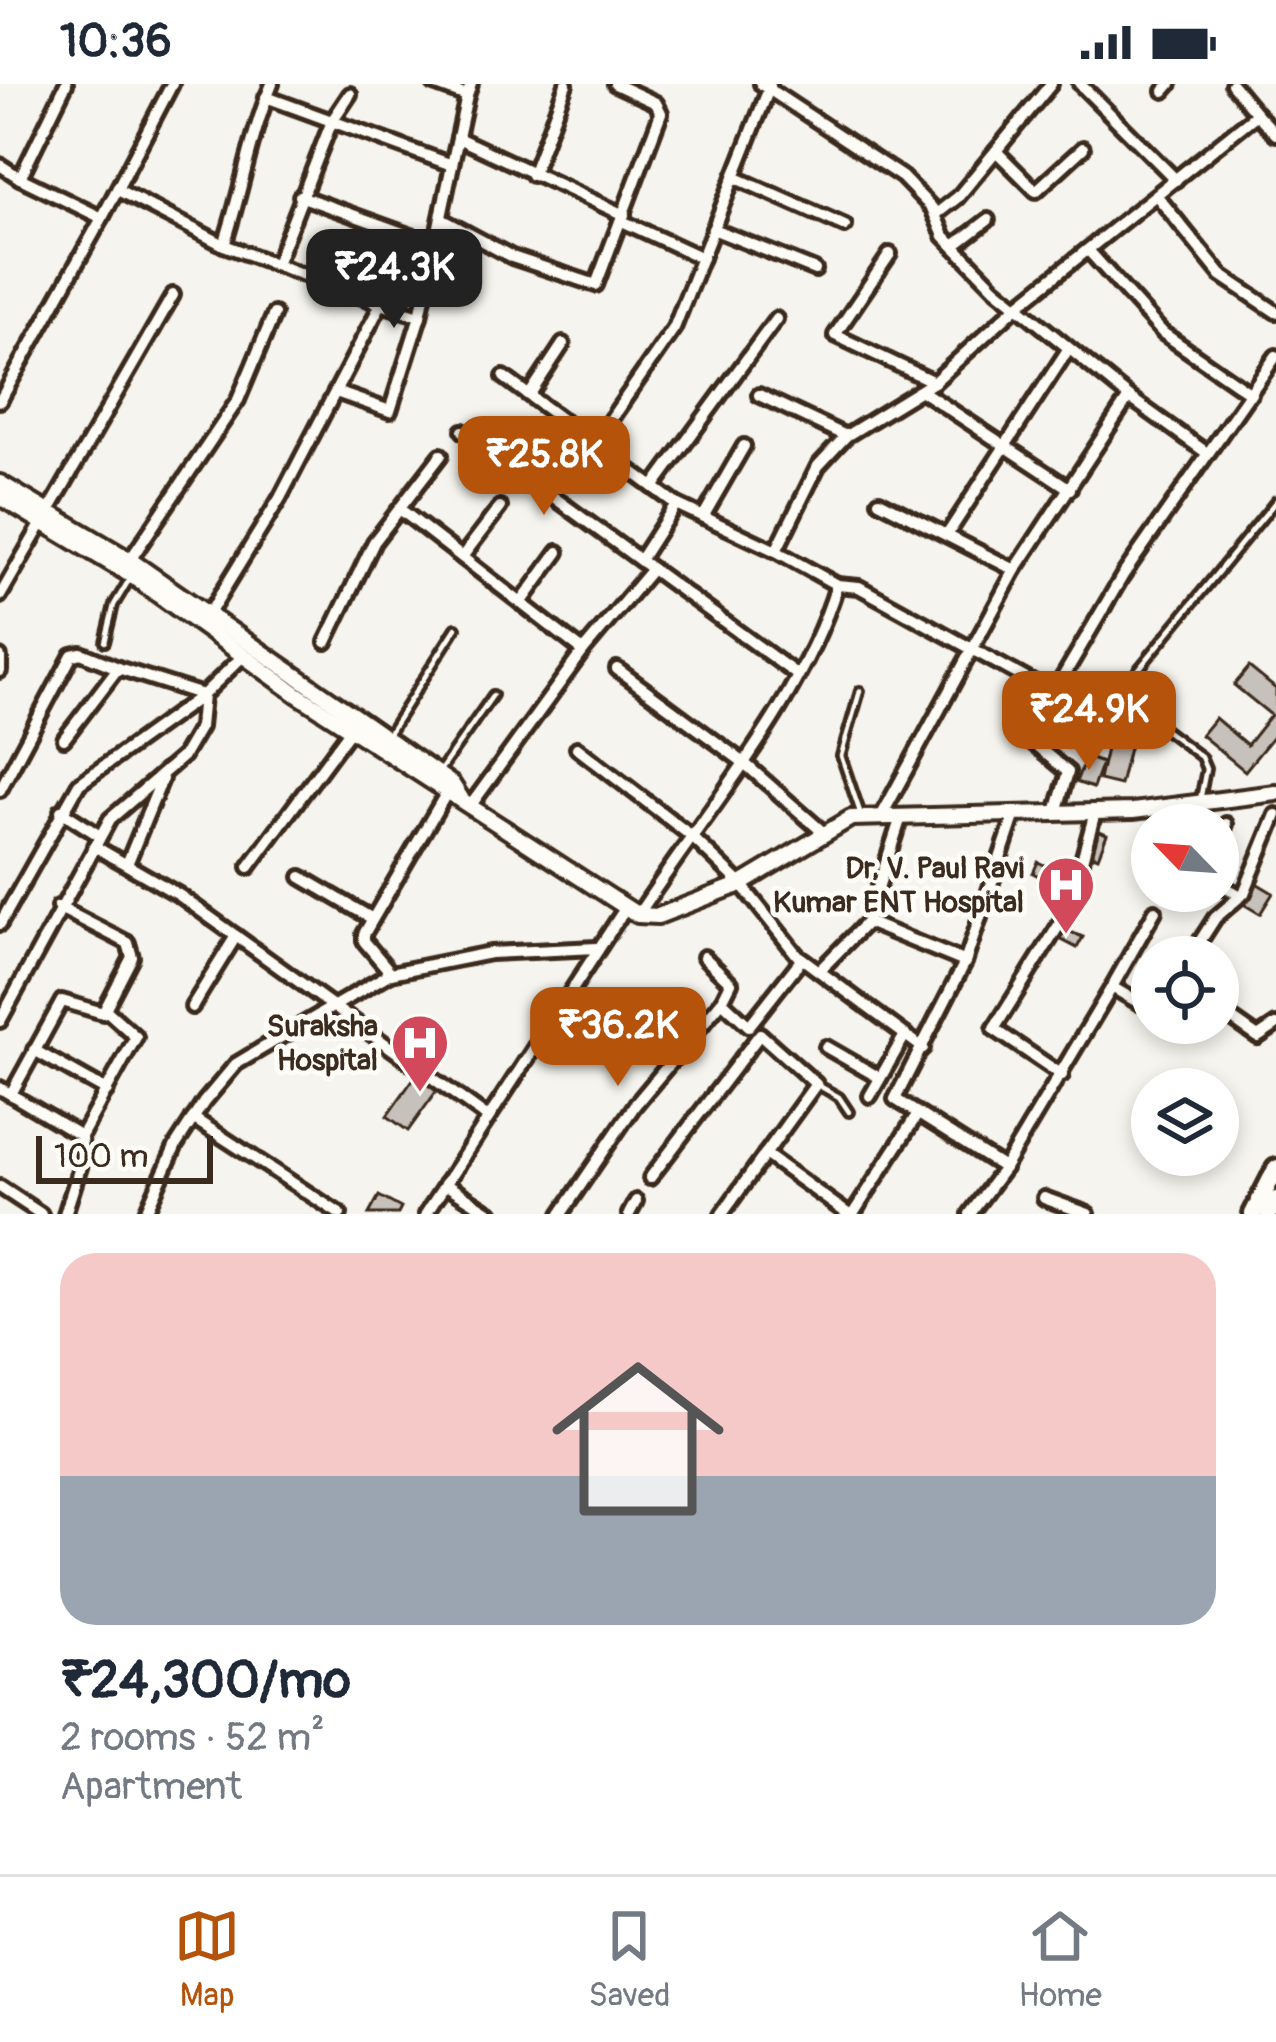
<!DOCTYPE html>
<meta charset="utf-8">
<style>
body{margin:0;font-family:Pangolin,sans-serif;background:#f2f2f3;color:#1f2937;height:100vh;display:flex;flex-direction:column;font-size:45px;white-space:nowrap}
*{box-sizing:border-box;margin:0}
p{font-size:39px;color:#747a83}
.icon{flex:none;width:66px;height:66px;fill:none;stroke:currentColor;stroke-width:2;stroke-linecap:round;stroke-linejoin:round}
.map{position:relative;height:1130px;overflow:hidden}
.side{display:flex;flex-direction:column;background:#fff;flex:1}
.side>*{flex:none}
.needle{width:78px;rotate:295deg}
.controls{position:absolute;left:1131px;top:720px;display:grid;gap:24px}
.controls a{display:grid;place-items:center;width:108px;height:108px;border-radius:50%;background:#fff;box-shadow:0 6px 18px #0003;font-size:60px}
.scale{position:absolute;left:36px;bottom:30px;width:177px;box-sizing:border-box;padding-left:12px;border:6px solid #3b2a1e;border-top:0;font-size:33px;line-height:42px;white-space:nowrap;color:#3b2a1e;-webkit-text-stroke:9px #fdfcf7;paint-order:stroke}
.price{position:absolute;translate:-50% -102px;padding:0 27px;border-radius:24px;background:#b45309;color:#fff;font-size:39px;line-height:78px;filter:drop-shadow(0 3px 6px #0008)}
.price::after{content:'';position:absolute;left:50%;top:72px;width:36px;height:27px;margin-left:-18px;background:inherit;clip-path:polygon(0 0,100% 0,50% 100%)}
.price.on{background:#222;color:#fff}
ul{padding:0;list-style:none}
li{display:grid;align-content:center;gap:24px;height:636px;padding:0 60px}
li+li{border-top:3px solid #e0e1e3}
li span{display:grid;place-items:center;height:372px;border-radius:36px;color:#555}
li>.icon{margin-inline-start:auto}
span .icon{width:216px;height:216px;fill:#fffc;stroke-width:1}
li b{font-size:51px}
.status{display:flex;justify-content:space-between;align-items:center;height:84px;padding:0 60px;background:#fff;direction:ltr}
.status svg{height:33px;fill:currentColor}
.dock{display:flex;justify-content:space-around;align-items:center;height:168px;border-top:3px solid #e0e1e3;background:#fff;font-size:33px;color:#747a83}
.dock a{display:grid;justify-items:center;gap:6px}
.dock .on{color:#b45309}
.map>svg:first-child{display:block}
.building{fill:#c7c1bb;stroke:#3b2a1e;stroke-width:3}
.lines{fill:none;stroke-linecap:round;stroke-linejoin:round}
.lane-casing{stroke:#3b2a1e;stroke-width:14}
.street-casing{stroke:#3b2a1e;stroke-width:20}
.secondary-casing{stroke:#3b2a1e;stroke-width:22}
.primary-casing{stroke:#3b2a1e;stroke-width:26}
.lane{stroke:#fdfcf7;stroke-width:4.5}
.street{stroke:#fdfcf7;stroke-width:10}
.secondary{stroke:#fdfcf7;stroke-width:14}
.primary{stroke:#fdfcf7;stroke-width:16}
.labels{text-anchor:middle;stroke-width:10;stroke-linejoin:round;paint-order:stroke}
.poi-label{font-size:30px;font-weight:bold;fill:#3b2a1e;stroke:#fdfcf7;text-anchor:end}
</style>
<div class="status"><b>10:36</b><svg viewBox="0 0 49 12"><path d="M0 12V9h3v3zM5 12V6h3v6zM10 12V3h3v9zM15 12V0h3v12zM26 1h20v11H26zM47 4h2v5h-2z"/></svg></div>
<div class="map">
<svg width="1276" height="1130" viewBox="0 0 1276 1130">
<rect width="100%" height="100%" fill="#f5f4ee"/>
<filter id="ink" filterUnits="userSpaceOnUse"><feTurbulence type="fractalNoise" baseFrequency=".00833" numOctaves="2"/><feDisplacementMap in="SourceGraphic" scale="24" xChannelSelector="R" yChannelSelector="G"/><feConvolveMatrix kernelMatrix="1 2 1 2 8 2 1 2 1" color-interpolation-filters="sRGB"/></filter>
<g filter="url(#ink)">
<g class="building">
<polygon points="1249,583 1276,605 1276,649 1245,687 1201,651 1215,634 1247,661 1271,631 1234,601"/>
<polygon points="1057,628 1079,639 1067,664 1045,654"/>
<polygon points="1109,651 1131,656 1120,701 1099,696"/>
<polygon points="1086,673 1102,679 1093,704 1076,698"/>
<polygon points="1090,743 1107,750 1098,773 1081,766"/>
<polygon points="1038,778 1060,789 1055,800 1033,789"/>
<polygon points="1253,797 1273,809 1260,830 1240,818"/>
<polygon points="1058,843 1083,853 1077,864 1054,852"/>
<polygon points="419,987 440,1002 408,1047 387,1032"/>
<polygon points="379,1112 401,1124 398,1130 369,1130"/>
</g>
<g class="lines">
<g class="lane-casing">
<g id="lane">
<polyline points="105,558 114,521 129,496"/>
<polyline points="860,607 841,672 860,728"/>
<polyline points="389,649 456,544"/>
<polyline points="441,685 493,611"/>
<polyline points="1200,716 1206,685 1201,673 1125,616 1125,602 1276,417"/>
<polyline points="816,1000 839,1013 849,1028"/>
</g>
</g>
<g class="street-casing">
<g id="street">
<polyline points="434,0 467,12 471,0"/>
<polyline points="761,0 902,93 932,124 944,152 995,204 1129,313 1015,486 882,731"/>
<polyline points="1080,0 1176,96"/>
<polyline points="1232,0 1257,30"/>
<polyline points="1164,7 1170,0"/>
<polyline points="266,13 452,81 467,12"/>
<polyline points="458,54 624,131"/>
<polyline points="996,67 1036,107 1083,64"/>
<polyline points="0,81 20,94 66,0"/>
<polyline points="532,91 566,0"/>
<polyline points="734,93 845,142"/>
<polyline points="118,106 224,161 381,220 280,414 207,533"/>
<polyline points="300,112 436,161"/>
<polyline points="1157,112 1221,191 1276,228"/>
<polyline points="935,131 958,113 1051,0"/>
<polyline points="102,134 172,0"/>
<polyline points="441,135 512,173 596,201 661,29 656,19 615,0"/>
<polyline points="622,137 702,174"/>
<polyline points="713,145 815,186"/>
<path d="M224 161C242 107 250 53 272 0"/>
<polyline points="954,162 988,136"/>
<polyline points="1088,166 1163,249 1251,310"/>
<polyline points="890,170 835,251 934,298"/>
<polyline points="276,180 332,37 350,10"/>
<polyline points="381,220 420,232 452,81"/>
<polyline points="504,293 676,420 640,476"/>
<polyline points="922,307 1070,405"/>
<polyline points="336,308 390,327 420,232"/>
<polyline points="530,310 563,260"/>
<polyline points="759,311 846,352"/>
<polyline points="1129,313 1207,369"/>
<polyline points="0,317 102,134 20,94"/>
<polyline points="463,347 796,590"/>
<polyline points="595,358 674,244 770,2"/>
<polyline points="653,403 776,235"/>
<polyline points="879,417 1015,486"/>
<polyline points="676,420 776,467 818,382 846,352 934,298 1016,223 1257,30 1276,50"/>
<polyline points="401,426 583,567"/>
<polyline points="703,433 744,362"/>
<polyline points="947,451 1067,267"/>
<polyline points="462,473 500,423"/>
<polyline points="130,476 238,316 274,230"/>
<polyline points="837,501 859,503 1050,608"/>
<polyline points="0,512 173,211"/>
<polyline points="521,519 558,468"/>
<polyline points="326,558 374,458 441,371"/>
<polyline points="0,573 0,587"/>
<polyline points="617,585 743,678 825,750"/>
<polyline points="64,655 118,584 203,611 242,573"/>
<polyline points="577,664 690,751 741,800 801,876 749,942 722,917 731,899 704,873"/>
<polyline points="0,706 72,571 81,569 118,584"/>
<polyline points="471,721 583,567 652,485"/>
<polyline points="61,727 100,752"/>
<polyline points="1056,728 1068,688 1027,654 1123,491 1276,272"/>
<polyline points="901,733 867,838 965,878"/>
<polyline points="94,762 179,811 488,1034"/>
<polyline points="1218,762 1226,740"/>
<polyline points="127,780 162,695"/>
<polyline points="249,783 351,645"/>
<polyline points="301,793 371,834"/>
<polyline points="1218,799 1241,812"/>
<path d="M638 831C704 729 802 618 837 501L776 467"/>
<polyline points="0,840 79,700 203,611"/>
<polyline points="800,873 923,964"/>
<polyline points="1190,873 1215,834 1244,809 1276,731"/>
<polyline points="819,887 867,838"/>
<polyline points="391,889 364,857 364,850 450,703"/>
<polyline points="1112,903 1155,827"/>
<polyline points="192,923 236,852"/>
<polyline points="1218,925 1258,953 1276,941"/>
<polyline points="0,937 110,735 183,672 200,643 203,611"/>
<polyline points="826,963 880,994"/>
<polyline points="34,966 107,1007"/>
<polyline points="1062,991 994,945 1069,825 1095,728"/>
<polyline points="0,1004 81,1052 82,1077 65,1130"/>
<polyline points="11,1010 62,917 103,929 132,873 128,859 58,823"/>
<polyline points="870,1012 905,951"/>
<polyline points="193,1034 340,1130"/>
<polyline points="81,1052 136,953 106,926"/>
<polyline points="765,1070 848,1130"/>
<polyline points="1004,1084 895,1015 965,878 1015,730"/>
<polyline points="650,1094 760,950"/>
<polyline points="445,1100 492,1130"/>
<polyline points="0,1103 41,1130"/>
<polyline points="1044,1114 1088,1130"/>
<polyline points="145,1130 176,1061 204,1018 236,980 293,946 391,889 490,869 597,864"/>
<polyline points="426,1130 626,823"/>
<polyline points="561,1130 635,1021 722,917"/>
<polyline points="629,1130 636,1117"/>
<polyline points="722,1130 816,1000 761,951"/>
<polyline points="853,1130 917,1031"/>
<polyline points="970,1130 1004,1084 1112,903 1139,919 1152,911"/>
</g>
</g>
<g class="secondary-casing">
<g id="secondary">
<polyline points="0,399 130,476 452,700 461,714"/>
<polyline points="0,413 132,492 298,611 638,831 658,832 741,800 851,734 1133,727 1276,709"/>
</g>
</g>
<g class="primary-casing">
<g id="primary">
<polyline points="1253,1130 1276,1085"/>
<polyline points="1269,1130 1276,1116"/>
</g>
</g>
<use href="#lane" class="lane"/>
<use href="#street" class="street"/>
<use href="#secondary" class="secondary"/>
<use href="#primary" class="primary"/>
</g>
</g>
<defs>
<g id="hospital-pin" transform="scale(3)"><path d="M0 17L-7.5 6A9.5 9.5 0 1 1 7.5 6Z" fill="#d1495b" stroke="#fdfcf7"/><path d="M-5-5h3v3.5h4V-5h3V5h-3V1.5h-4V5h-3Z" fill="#fff"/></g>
</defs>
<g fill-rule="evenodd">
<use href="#hospital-pin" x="1066" y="801"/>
<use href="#hospital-pin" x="420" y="959"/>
</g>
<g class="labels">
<g class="poi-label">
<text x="1024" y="794">Dr. V. Paul Ravi<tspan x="1024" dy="34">Kumar ENT Hospital</tspan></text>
<text x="378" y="952">Suraksha<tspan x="378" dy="34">Hospital</tspan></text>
</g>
</g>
</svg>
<div class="controls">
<a><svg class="needle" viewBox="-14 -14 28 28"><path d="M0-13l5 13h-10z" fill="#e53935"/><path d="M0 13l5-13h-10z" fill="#747a83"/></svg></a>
<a><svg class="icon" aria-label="locate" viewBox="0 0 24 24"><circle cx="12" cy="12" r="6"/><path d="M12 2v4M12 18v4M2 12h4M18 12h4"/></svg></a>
<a><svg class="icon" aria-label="layers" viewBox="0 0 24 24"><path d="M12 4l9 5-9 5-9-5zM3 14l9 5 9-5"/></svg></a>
</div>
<div class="scale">100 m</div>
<b class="price on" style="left:394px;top:247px">₹24.3K</b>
<b class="price" style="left:544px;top:434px">₹25.8K</b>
<b class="price" style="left:1089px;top:689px">₹24.9K</b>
<b class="price" style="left:618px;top:1005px">₹36.2K</b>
</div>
<section class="side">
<ul>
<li><span style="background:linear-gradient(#f6c9c9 60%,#9aa5b1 0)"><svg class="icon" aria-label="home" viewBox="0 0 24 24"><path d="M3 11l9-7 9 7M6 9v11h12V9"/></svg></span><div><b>₹24,300/mo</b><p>2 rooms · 52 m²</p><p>Apartment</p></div></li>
</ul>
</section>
<nav class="dock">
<a class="on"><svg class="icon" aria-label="map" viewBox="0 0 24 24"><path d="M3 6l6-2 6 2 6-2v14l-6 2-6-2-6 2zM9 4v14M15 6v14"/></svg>Map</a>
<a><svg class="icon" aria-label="saved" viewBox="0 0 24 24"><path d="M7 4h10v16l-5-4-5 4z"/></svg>Saved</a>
<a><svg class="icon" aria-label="home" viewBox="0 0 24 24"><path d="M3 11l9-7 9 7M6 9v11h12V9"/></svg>Home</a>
</nav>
